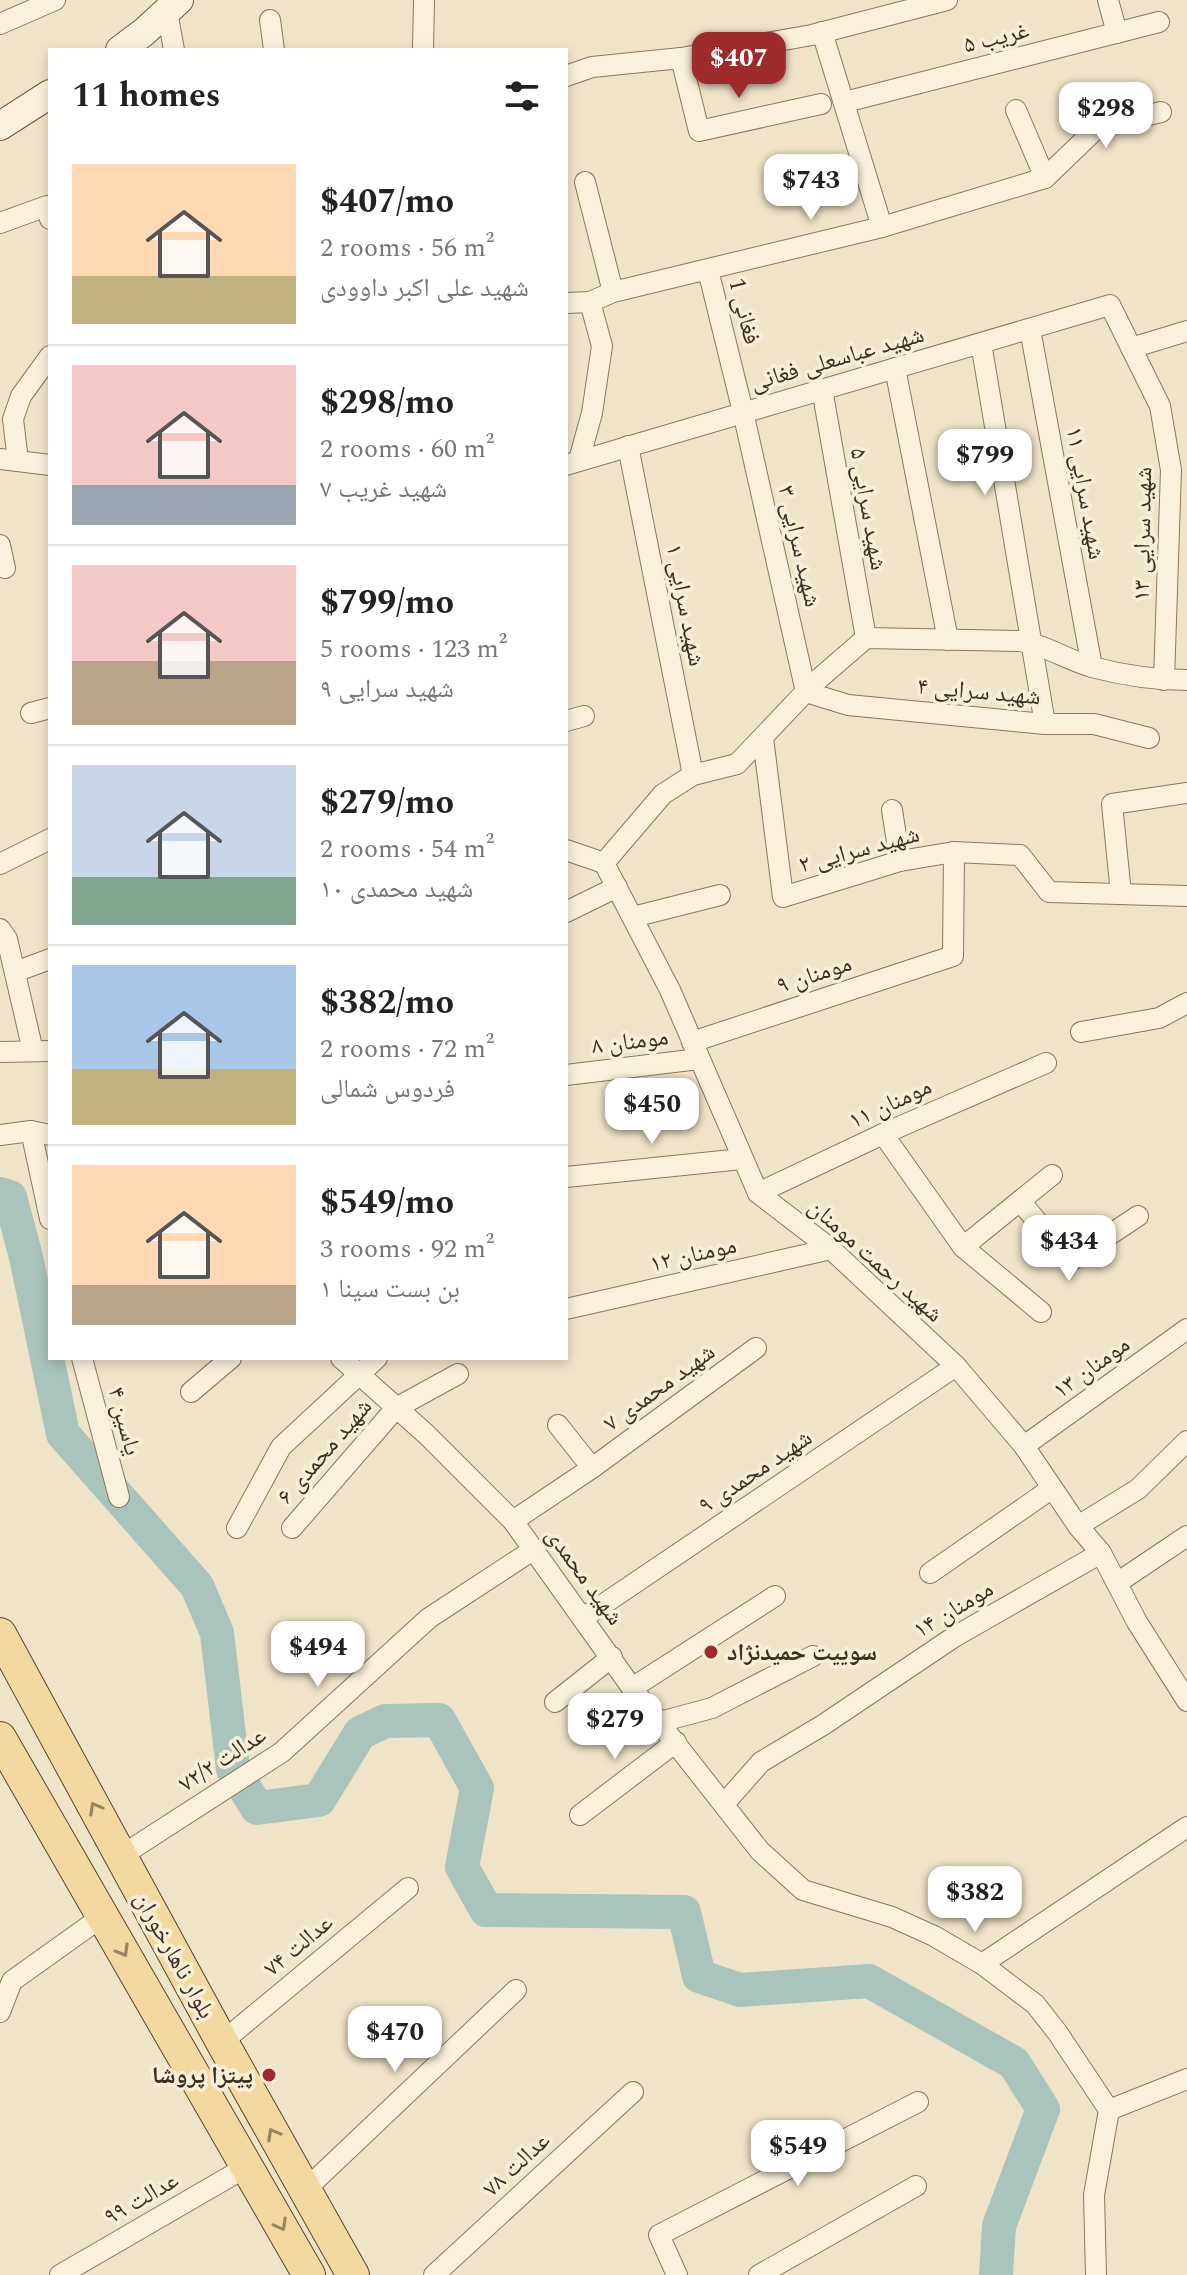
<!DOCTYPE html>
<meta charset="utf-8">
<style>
body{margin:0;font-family:Spectral,"Noto Naskh Arabic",serif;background:#f2f2f2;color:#222;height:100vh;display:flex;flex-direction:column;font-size:30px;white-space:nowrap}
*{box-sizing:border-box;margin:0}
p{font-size:26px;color:#767676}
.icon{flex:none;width:44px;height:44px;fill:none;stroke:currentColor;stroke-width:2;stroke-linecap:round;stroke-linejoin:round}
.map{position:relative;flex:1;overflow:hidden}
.side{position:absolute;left:48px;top:48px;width:520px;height:1312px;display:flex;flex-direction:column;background:#fff;border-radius:0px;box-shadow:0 4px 12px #0003}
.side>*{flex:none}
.price{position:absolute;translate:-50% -68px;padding:0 18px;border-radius:16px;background:#fff;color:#222;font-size:26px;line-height:52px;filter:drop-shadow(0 2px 4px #0008)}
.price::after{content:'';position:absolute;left:50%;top:48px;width:24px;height:18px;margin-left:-12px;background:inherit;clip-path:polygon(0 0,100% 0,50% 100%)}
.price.selected{background:#9e2a2b;color:#fff}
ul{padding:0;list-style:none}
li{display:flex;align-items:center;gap:24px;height:200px;padding:0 24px}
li+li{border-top:2px solid #e0e0e0}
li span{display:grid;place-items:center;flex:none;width:224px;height:160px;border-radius:0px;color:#555}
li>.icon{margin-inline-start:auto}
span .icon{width:96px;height:96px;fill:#fffc;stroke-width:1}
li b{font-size:34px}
h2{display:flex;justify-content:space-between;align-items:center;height:96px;padding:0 24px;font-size:34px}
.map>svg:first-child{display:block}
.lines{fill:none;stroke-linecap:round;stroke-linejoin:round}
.river{stroke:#a9c4bc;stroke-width:34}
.minor-casing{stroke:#8d765c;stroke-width:22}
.secondary-casing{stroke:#6f573f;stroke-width:30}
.primary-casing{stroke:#5b4430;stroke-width:34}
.minor{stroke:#faf1dc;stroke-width:20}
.secondary{stroke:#faf1dc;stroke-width:28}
.primary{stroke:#f3d9a0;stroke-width:32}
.oneway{stroke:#988460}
.poi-dot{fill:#9e2a2b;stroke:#f7eed8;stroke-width:3}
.labels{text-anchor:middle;stroke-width:7;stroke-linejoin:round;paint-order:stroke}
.street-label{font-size:24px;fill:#3d2e20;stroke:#f7eed8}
.poi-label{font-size:24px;font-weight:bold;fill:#3d2e20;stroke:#f7eed8;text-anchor:start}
</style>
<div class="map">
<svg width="1187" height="2275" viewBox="0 0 1187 2275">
<rect width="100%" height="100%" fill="#f0e4c8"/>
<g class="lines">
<polyline class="river" points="0,1194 10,1197 26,1257 63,1434 197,1586 217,1633 233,1769 257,1808 319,1800 360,1733 385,1721 439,1720 477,1788 462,1867 486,1910 684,1912 699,1976 740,1990 869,1981 1014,2063 1043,2109 999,2226 996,2275"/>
<g class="minor-casing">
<g id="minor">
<polyline points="1108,0 1117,33"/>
<polyline points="167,11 174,50"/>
<polyline points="270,20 274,50"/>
<polyline points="0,24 55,0"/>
<polyline points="822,32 882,227"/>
<polyline points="423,50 424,0"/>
<polyline points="681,58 699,131 821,104"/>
<polyline points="566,76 592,67 681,58 812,35 947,0"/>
<polyline points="845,102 1159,22"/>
<polyline points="1016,110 1045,178"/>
<polyline points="585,182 613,292"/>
<polyline points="0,223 47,206 50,219"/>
<polyline points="708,270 743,412 806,692 848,705 1045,724 1094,724 1149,738"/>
<polyline points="566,303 590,302 613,292 882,227 1045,178 1098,127 1161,112"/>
<polyline points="1030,329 1092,667"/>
<polyline points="981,343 1045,724"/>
<polyline points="1131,348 1187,331"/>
<polyline points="895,368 948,640"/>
<polyline points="822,389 866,638"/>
<polyline points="628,446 693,775"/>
<polyline points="0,459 50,465"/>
<polyline points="579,460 592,413 602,346 590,302"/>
<polyline points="18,461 13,419 21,396 50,356"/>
<polyline points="566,465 1110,305 1160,406 1171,470 1164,680"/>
<polyline points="0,545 5,568"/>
<polyline points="31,713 50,708"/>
<polyline points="566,721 584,716"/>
<polyline points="763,738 783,897 900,861 954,852 1020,855 1049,892 1187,896"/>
<polyline points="892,810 900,861"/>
<polyline points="566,850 604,863 670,990 758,1193 831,1249 956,1366 1024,1446 1078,1526 1101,1553 1137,1622 1187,1701"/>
<path d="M604 863 663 794 693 775 737 764 814 683 866 638 1020 641C1046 645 1067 660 1092 667 1122 675 1156 680 1187 680"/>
<polyline points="0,864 50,839"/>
<polyline points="1121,894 1112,804 1187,793"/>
<polyline points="566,912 617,887"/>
<polyline points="633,917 720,895"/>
<polyline points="0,929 7,939 33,1051"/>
<polyline points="15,972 50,959"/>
<polyline points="1081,1032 1159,1018 1187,1003"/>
<polyline points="692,1042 953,956 954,852"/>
<polyline points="0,1052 50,1051"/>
<polyline points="566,1075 699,1059"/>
<polyline points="31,1131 50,1219"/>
<polyline points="883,1134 963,1247 1041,1312"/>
<polyline points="0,1135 31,1131 50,1135"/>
<polyline points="566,1177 742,1159"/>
<polyline points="758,1193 883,1134 1046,1063"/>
<polyline points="1020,1201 1070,1261 1138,1216"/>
<polyline points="963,1247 1052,1175"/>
<polyline points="566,1309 831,1249"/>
<polyline points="82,1358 119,1497"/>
<polyline points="341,1358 427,1435 513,1521 632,1688 760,1851 803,1890 892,1917 934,1936 982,1964 1035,2004 1057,2032 1109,2110 1094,2195 1096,2275"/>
<polyline points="191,1392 231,1358"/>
<polyline points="558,1425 592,1468"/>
<polyline points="1024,1446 1187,1329"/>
<polyline points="513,1521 592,1468 756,1348"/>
<polyline points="1078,1526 1138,1489 1187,1441"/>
<polyline points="237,1528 281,1447 377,1358"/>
<polyline points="292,1528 396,1408 458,1374"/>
<polyline points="930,1573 1051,1489"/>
<polyline points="1117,1583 1187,1536"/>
<polyline points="583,1618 956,1366"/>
<polyline points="632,1688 775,1596"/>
<polyline points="555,1702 612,1657"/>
<polyline points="660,1722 712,1708 813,1656"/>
<polyline points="724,1804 761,1762 823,1725 954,1637 1101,1553"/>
<polyline points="580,1815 676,1742"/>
<polyline points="121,1856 282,1752 429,1618 533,1550"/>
<polyline points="982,1964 1187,1827"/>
<polyline points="0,2012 12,1981 103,1916"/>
<polyline points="222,2042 408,1888"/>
<polyline points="1109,2110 1187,2079"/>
<polyline points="305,2190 516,1990"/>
<polyline points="60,2275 248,2166"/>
<polyline points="434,2275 633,2092"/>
<polyline points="677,2275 659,2235 918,2102"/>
<polyline points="759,2275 916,2186"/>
</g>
</g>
<g class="secondary-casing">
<g id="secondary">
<polyline points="120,50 144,32 179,0"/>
<polyline points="0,126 50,94"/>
</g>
</g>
<g class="primary-casing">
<g id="primary">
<polyline points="0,1634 222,2042 353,2275"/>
<polyline points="0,1738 309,2275"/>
</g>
</g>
<use href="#minor" class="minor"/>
<use href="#secondary" class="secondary"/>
<use href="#primary" class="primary"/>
</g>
<defs><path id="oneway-chevron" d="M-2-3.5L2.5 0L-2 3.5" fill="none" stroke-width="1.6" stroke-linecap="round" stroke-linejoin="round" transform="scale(2)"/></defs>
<g class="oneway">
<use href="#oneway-chevron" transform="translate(95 1808) rotate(-119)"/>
<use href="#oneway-chevron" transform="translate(123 1951) rotate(60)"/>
<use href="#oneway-chevron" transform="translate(273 2134) rotate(-119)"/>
<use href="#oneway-chevron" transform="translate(281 2225) rotate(61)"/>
</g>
<g class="poi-dot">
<circle cx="711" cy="1652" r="8"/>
<circle cx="269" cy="2075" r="8"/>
</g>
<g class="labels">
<g class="street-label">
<text transform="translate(996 37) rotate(-14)" y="8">غریب ۵</text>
<text transform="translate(745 311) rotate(76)" y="8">فغانی 1</text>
<text transform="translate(837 358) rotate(-16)" y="8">شهید عباسعلی فغانی</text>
<text transform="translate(1086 493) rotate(80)" y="8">شهید سرایی ۱۱</text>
<text transform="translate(869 509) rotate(80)" y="8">شهید سرایی ۵</text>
<text transform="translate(1142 534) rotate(-89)" y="8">شهید سرایی ۱۳</text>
<text transform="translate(800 546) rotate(77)" y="8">شهید سرایی ۳</text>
<text transform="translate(686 605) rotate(79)" y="8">شهید سرایی ۱</text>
<text transform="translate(979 691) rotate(5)" y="8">شهید سرایی ۴</text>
<text transform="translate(859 849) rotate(-15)" y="8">شهید سرایی ۲</text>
<text transform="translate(814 974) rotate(-18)" y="8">مومنان ۹</text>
<text transform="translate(630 1041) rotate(-7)" y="8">مومنان ۸</text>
<text transform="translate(890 1103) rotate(-25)" y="8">مومنان ۱۱</text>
<text transform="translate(693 1254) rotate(-13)" y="8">مومنان ۱۲</text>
<text transform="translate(876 1260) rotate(42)" y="8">شهید رحمت مومنان</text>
<text transform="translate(1091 1367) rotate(-36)" y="8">مومنان ۱۳</text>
<text transform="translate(659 1387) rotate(-36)" y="8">شهید محمدی ۷</text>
<text transform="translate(125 1421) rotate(75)" y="8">یاسین ۴</text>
<text transform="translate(324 1451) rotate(-49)" y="8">۶ شهید محمدی</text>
<text transform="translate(755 1471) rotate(-34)" y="8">۹ شهید محمدی</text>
<text transform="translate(585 1576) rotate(54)" y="8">شهید محمدی</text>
<text transform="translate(953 1609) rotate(-31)" y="8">مومنان ۱۴</text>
<text transform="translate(222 1759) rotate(-33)" y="8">عدالت ۷۲/۲</text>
<text transform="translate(298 1945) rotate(-40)" y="8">عدالت ۷۴</text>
<text transform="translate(175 1955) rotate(61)" y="8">بلوار ناهارخوران</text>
<text transform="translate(516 2164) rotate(-43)" y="8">۷۸ عدالت</text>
<text transform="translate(141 2198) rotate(-30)" y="8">عدالت ۹۹</text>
</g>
<g class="poi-label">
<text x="727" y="1660">سوییت حمیدنژاد</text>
<text x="253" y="2083" text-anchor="end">پیتزا پروشا</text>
</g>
</g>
</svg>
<b class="price selected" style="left:739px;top:100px">$407</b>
<b class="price" style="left:1106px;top:150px">$298</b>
<b class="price" style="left:811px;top:222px">$743</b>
<b class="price" style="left:985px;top:497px">$799</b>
<b class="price" style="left:652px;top:1146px">$450</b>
<b class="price" style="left:1069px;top:1283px">$434</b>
<b class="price" style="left:318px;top:1689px">$494</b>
<b class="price" style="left:615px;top:1761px">$279</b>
<b class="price" style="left:975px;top:1934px">$382</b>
<b class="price" style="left:395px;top:2074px">$470</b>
<b class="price" style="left:798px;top:2188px">$549</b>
<section class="side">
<h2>11 homes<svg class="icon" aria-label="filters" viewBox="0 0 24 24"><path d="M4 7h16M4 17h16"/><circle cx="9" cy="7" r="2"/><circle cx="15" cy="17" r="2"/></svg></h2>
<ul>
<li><span style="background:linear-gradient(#ffd9b3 70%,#c2b280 0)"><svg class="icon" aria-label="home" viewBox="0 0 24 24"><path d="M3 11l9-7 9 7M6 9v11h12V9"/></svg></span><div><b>$407/mo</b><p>2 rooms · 56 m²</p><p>شهید علی اکبر داوودی</p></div></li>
<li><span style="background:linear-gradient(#f6c9c9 75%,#9aa5b1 0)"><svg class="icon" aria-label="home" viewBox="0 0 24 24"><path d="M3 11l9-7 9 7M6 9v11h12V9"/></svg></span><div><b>$298/mo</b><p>2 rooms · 60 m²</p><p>۷ شهید غریب</p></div></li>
<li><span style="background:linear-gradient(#f6c9c9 60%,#b9a48a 0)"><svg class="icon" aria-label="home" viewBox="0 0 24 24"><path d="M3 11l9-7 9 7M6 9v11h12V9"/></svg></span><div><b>$799/mo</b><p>5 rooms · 123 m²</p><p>شهید سرایی ۹</p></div></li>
<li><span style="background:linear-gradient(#c9d6e8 70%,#7fa58c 0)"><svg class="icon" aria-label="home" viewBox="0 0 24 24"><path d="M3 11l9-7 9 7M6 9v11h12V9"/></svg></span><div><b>$279/mo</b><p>2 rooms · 54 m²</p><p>۱۰ شهید محمدی</p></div></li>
<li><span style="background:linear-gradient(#a9c7e8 65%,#c2b280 0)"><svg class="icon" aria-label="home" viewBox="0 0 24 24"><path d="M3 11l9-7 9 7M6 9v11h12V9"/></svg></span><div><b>$382/mo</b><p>2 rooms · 72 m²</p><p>فردوس شمالی</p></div></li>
<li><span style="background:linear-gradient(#ffd9b3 75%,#b9a48a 0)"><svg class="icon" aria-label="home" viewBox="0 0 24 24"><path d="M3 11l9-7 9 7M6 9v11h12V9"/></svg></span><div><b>$549/mo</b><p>3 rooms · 92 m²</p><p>۱ بن بست سینا</p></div></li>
</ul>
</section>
</div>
